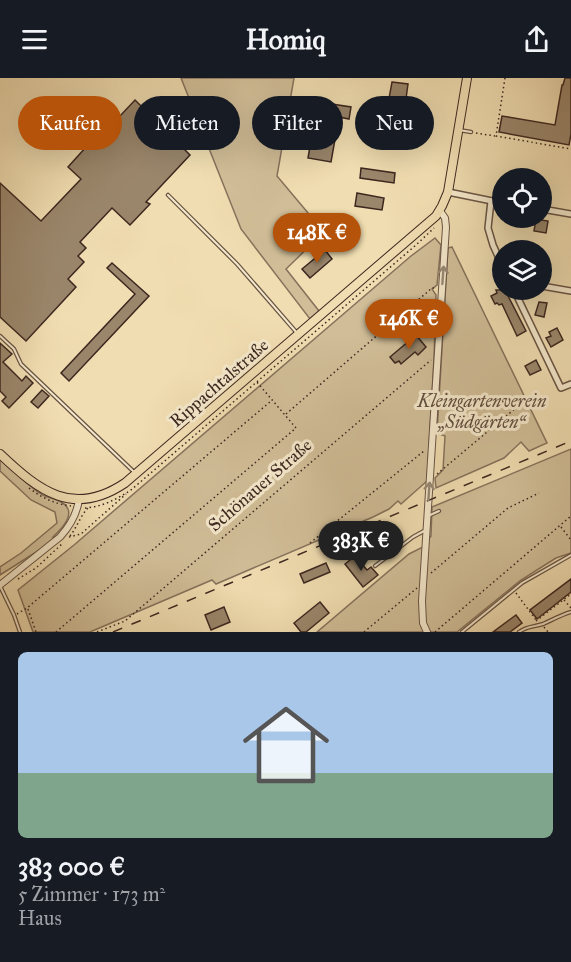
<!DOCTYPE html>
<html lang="de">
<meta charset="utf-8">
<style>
body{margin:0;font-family:"IM FELL Great Primer",serif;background:#20242c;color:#f1f3f6;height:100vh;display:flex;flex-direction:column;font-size:22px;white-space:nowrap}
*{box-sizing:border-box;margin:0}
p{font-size:20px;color:#9ea1a6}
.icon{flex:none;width:33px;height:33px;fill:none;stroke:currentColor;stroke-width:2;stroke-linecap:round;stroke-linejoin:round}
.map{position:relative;height:554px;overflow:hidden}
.side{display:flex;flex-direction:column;background:#171b24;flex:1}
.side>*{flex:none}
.banner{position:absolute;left:18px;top:18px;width:536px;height:54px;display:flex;gap:12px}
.buttons{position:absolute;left:492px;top:90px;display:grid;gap:12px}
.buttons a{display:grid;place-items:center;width:60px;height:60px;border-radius:50%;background:#171b24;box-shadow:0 6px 24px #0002;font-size:30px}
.price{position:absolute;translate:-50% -51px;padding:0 14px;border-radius:21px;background:#b45309;color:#fff;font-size:20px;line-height:39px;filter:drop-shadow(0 2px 3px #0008)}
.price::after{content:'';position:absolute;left:50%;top:36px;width:18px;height:14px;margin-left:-9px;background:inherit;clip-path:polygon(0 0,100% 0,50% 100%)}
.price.selected{background:#222;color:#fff}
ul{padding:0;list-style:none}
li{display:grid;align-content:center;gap:12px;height:318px;padding:0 18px}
li span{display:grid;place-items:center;height:186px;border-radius:9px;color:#555}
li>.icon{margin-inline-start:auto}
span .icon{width:108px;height:108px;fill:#fffc;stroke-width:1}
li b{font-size:26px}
.chip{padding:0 21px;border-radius:27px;background:#171b24;box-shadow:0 6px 24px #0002;font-size:21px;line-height:54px}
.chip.selected{background:#b45309;color:#fff}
header{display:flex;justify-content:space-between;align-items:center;height:78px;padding:0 18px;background:#171b24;font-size:27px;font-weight:800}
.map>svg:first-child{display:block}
.green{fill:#d1be98;stroke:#86725c;stroke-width:1.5}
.building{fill:#9a866b;stroke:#3c2720;stroke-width:1.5}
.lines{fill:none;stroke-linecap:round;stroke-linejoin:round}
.service-casing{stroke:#695444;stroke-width:4.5}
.minor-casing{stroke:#695444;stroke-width:8}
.tertiary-casing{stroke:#695444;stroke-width:8}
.primary-casing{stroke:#3c2720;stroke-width:10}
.path{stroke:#3c2720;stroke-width:1.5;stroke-dasharray:1.5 3;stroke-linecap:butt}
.service{stroke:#f5e9cc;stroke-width:2}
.minor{stroke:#f5e9cc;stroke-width:5}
.tertiary{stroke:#f5e9cc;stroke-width:6}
.primary{stroke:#f0ddb1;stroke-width:8}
.rail{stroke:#3c2720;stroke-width:1.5;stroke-dasharray:10 10;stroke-linecap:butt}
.oneway{stroke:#988876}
.labels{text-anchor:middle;stroke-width:6;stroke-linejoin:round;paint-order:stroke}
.street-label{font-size:18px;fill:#3c2720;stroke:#f5e9cc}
.park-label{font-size:18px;font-style:italic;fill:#614d3e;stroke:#f5e9cc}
</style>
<header><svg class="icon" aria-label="menu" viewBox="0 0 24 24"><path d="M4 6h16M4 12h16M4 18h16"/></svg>Homiq<svg class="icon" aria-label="share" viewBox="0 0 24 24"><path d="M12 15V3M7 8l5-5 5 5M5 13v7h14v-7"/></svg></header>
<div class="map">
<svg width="571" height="554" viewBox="0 0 571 554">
<rect width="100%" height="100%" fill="#f0ddb1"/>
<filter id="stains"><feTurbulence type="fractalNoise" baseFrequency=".00333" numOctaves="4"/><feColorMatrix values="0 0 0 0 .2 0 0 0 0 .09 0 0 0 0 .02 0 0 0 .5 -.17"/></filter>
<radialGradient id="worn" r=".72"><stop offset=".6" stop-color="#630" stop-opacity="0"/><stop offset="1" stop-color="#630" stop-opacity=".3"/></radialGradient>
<g class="green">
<polygon points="181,0 294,0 277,98 324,154 286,191 319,233 310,241 241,151"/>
<polygon points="435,160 441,167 437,207 432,211 436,217 434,281 427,403 401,426 398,423 389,431 373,439 216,506 212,502 90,554 33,554 18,512 74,467 411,178"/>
<polygon points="452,169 547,365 529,373 521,364 504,380 436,410 435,400 443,392 445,358 437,355 448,170"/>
<polygon points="571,371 571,475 556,480 521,502 457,554 317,554 409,476 423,469 431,458 432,429"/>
<path d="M0 379C14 392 27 408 43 417 51 421 64 422 68 431 72 441 59 453 53 459H60L0 497V489L21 475 57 445 55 434 31 422 0 393Z"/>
</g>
<g class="building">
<polygon points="565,0 571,0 571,56 569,67 499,54 502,38 555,47 562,7 563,7"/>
<polygon points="392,4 408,6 405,28 388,26"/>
<polygon points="135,22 190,77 146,124 150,126 130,147 112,130 80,164 86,170 78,178 84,184 68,201 76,209 26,263 0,239 0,105 41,143 81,101 68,89 87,68 90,70"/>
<polygon points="312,23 351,29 349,41 339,39 331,84 308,80 316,35 310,35"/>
<polygon points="373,32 383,33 378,66 367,65"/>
<polygon points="361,90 395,95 394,105 360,100"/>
<polygon points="357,115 384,120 382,132 355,128"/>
<polygon points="536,141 548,143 546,155 534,153"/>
<polygon points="325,172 332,181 310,200 302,191"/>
<polygon points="112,185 149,218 69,303 61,295 135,216 107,190"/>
<polygon points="496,212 505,212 526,253 517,258 502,226 499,227 497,225 495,226 491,218 497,215"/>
<polygon points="539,224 547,225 544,239 535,237"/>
<polygon points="557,250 563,262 551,269 546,260 551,258 549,254"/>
<polygon points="416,257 426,269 418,277 415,274 401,286 399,283 395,285 390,279"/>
<polygon points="0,265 12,276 3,284 22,303 26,298 33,305 9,330 2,323 6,319 0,313"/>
<polygon points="536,282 541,292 530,297 525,288"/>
<polygon points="42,312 49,318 38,330 31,324"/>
<polygon points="355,478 367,492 371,489 378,497 363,509 345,486"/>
<polygon points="326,485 330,494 304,505 300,496"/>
<polygon points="571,501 571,514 537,541 530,532"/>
<polygon points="320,524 329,535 306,554 301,554 294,545"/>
<polygon points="224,529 230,544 211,552 205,537"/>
<polygon points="516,537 522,545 510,554 493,554"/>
</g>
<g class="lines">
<g class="service-casing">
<g id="service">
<polyline points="459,52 471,54"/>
<polyline points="168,117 237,186 297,255"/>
<polyline points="0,258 14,271 21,286 134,394"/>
<polyline points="428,438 439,433"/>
<polyline points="375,488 413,459 424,453"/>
<polyline points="0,508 14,537 20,554"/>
<polyline points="462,554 522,505 571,477"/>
<path d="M519 554C527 548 534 549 543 546 552 542 561 537 571 534"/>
</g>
</g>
<g class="minor-casing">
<g id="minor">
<polyline points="448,114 502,125"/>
<polyline points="491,123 488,150 493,167 502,187"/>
<polyline points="542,131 571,136"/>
<polyline points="542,208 571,213"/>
<polyline points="514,212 561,310 571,306"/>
</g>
</g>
<g class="tertiary-casing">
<g id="tertiary">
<path d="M0 507 60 459C70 448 77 437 79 421"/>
<polyline points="427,554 423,545 422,523 446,149 445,140 440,133"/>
</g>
</g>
<g class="primary-casing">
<path id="primary" d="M0 376C39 413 73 440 125 405L436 138 442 128 448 114 467 0"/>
</g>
<g class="path">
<polyline points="505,0 496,58 571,71"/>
<polyline points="476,55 495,58"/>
<polyline points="286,336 432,210 436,210"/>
<polyline points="437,396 517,329"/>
<path d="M29 410C42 420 55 426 71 428"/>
<path d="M85 430C102 429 117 421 131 412L416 167 434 150"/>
<polyline points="561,449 571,462"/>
<path d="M70 458C77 449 81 437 88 430"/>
<polyline points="69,459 81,456 126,416"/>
<polyline points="310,465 424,373"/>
<polyline points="431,495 508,430 539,415"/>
<polyline points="18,501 36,490 63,465"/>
<polyline points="516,515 536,542"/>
<polyline points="564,522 571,530"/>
<polyline points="28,531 36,554"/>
<polyline points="17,536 27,530 271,323"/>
<polyline points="536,543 571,516"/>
<polyline points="544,549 548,554"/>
<polyline points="56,554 296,350 256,303"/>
<polyline points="97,554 125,543 431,282"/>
<polyline points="364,554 417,510"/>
<polyline points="435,554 571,438"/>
</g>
<use href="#service" class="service"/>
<use href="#minor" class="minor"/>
<use href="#tertiary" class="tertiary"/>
<use href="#primary" class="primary"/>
<polyline class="rail" points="113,554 571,363"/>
</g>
<defs><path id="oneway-shaft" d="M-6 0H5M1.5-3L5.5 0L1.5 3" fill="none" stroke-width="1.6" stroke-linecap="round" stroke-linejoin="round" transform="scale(1.5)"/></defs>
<g class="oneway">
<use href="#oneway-shaft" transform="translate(443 197) rotate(-86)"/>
<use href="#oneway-shaft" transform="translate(429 413) rotate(-86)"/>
</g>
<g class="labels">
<g class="street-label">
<text transform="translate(219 305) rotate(-41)" y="6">Rippachtalstraße</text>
<text transform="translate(260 407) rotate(-41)" y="6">Schönauer Straße</text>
</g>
<g class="park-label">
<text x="482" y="329">Kleingartenverein<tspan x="482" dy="21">„Südgärten“</tspan></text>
</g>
</g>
<rect width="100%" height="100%" filter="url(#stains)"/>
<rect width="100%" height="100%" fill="url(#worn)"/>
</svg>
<div class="buttons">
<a><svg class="icon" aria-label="locate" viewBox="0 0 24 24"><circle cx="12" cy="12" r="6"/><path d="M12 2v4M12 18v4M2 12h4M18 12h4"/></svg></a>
<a><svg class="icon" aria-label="layers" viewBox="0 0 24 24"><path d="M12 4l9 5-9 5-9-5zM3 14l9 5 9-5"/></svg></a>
</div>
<b class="price" style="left:317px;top:186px">148K €</b>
<b class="price" style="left:409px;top:272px">146K €</b>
<b class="price selected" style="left:361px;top:494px">383K €</b>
<div class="banner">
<a class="chip selected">Kaufen</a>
<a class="chip">Mieten</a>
<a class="chip">Filter</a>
<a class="chip">Neu</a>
</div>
</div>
<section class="side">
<ul>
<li><span style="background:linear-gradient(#a9c7e8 65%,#7fa58c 0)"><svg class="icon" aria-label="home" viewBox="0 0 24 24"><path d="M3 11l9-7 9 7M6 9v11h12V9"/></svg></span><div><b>383 000 €</b><p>5 Zimmer · 173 m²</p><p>Haus</p></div></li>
</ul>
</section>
